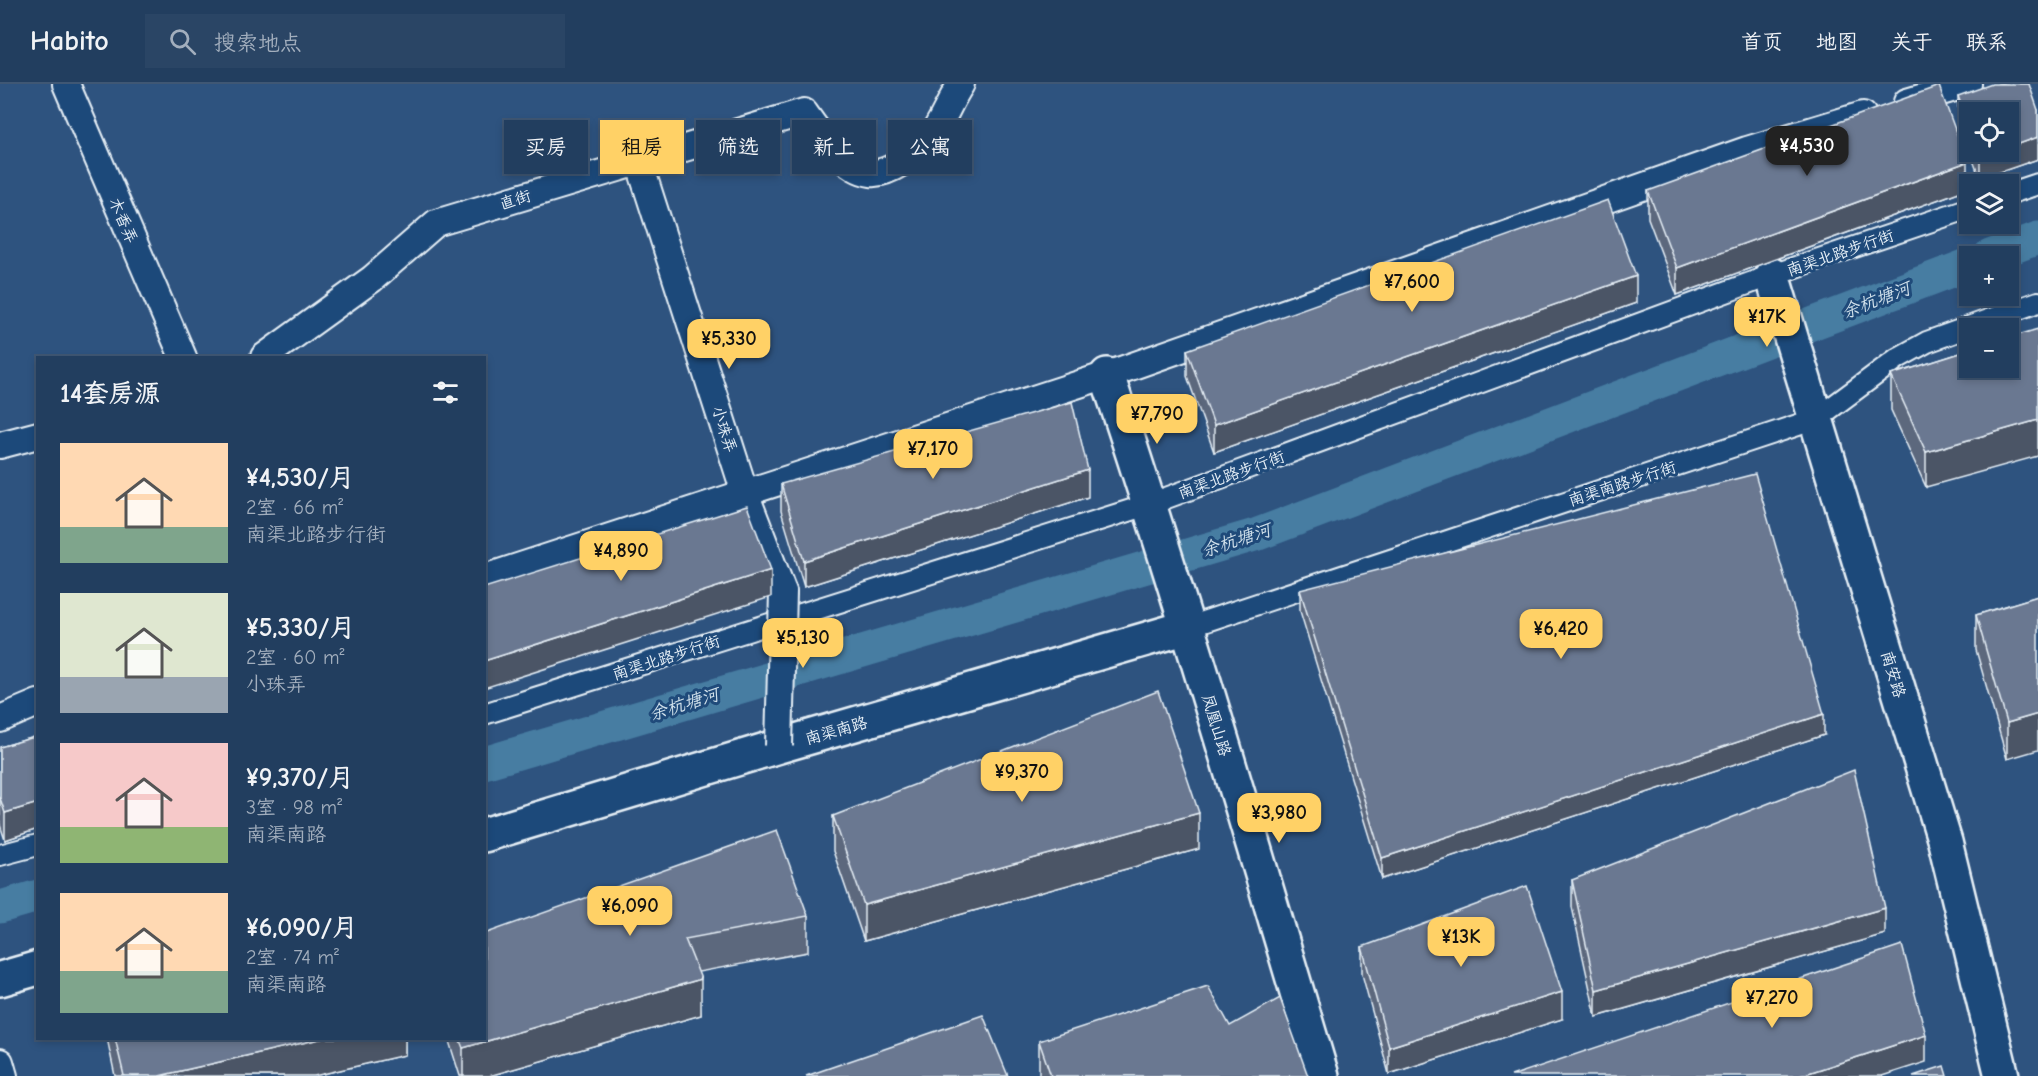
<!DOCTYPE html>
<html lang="zh">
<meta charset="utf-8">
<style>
body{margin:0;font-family:"Comic Neue","LXGW WenKai TC",sans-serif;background:#2a4565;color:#f1f3f6;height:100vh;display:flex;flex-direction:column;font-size:22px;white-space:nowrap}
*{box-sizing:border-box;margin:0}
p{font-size:20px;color:#a2aebd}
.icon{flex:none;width:33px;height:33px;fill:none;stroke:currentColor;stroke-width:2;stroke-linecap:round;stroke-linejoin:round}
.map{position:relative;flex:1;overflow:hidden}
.side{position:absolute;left:36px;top:272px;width:450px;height:684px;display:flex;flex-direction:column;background:#223e5f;border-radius:0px;box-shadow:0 3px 9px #0003,0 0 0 2px #3f5774}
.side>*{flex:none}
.hud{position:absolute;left:504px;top:36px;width:570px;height:54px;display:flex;gap:12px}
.fabs{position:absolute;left:1959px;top:18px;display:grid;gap:12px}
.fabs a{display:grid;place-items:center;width:60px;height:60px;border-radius:0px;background:#223e5f;box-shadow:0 3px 9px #0003,0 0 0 2px #3f5774;font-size:30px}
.price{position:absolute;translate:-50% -51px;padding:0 14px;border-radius:12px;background:#ffd166;color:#111;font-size:20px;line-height:39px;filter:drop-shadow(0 2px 3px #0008)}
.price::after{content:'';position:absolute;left:50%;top:36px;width:18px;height:14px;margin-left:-9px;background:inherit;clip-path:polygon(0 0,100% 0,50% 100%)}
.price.selected{background:#222;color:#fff}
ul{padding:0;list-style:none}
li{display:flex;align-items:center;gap:18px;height:150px;padding:0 24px}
li span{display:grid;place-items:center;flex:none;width:168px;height:120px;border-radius:0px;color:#555}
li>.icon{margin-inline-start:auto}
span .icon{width:72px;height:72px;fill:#fffc;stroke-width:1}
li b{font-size:26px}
h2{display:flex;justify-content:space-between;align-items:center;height:72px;padding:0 24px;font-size:26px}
.tag{padding:0 21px;border-radius:0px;background:#223e5f;box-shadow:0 3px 9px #0003,0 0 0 2px #3f5774;font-size:21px;line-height:54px}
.tag.selected{background:#ffd166;color:#111}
header{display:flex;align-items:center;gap:36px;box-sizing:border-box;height:84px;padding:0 30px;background:#223e5f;border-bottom:2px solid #3f5774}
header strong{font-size:28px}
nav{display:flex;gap:33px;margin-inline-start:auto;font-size:21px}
.search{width:420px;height:54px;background:#2a4565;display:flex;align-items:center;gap:15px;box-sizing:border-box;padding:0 21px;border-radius:0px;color:#a2aebd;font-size:22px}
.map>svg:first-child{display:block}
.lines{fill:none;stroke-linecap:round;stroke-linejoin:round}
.canal{stroke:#467da2;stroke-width:33}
.pedestrian-casing{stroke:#e8f1f8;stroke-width:24}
.minor-casing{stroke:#e8f1f8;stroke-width:30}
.tertiary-casing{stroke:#e8f1f8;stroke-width:38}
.pedestrian{stroke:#1f4a7a;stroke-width:20}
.minor{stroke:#1f4a7a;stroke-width:26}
.tertiary{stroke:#1f4a7a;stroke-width:33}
.minor-bridge-casing{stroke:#e8f1f8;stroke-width:30;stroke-linecap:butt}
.minor-bridge{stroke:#1f4a7a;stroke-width:26}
.wall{fill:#5c677d;stroke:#e8f1f8;stroke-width:1.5}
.shaded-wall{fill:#4b5466;stroke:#e8f1f8;stroke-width:1.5}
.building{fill:#6b7891;stroke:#e8f1f8;stroke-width:1.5}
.labels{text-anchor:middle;stroke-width:6;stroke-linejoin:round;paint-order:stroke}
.street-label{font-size:16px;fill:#e8f1f8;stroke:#1f4a7a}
.water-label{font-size:18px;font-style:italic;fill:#d0e0eb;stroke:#1f4a7a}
</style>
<header>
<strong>Habito</strong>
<div class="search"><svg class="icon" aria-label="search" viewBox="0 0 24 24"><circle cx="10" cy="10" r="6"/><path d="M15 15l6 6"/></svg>搜索地点</div>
<nav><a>首页</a><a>地图</a><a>关于</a><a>联系</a></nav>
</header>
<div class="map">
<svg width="2038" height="992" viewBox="0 0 2038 992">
<rect width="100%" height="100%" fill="#2e537f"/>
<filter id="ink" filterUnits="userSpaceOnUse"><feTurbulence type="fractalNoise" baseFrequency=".0167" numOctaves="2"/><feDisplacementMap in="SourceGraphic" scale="12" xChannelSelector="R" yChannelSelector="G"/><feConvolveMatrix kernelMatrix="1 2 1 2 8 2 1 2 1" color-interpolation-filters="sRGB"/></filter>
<g filter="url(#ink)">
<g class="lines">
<g class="canal">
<polyline points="1990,172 2038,154"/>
<polyline points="484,679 1258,450 1970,180"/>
<polyline points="0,823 38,812"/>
</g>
<g class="pedestrian-casing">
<g id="pedestrian">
<polyline points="2008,110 2038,100"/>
<polyline points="1188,543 1816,335 1898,274 1927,258 2038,218"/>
<polyline points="484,630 1150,420 1772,191 1970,124"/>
<polyline points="0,771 38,761"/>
</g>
</g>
<g class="minor-casing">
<g id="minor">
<polyline points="66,0 183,273"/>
<polyline points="1907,18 1968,0"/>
<polyline points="639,78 745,409 783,508"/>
<path d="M264 273 372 195 436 139 804 28C818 48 844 86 871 89 880 90 893 84 901 79 912 73 921 66 929 56 942 39 949 18 961 0"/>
<polyline points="0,361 38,351"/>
<polyline points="484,494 1107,291 1747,66 1863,31"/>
<polyline points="0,635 38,619"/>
<polyline points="0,978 4,992"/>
</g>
</g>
<g class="tertiary-casing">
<g id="tertiary">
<polyline points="1772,191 1945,758 2002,992"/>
<path d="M1107 291C1184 523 1252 758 1322 992"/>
<polyline points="484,751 779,662 1188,543"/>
<polyline points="0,895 38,884"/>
</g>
</g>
<use href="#pedestrian" class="pedestrian"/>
<use href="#minor" class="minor"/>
<use href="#tertiary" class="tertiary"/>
<g class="minor-bridge-casing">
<polyline id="minor-bridge" points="779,662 783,508"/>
</g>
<use href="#minor-bridge" class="minor-bridge"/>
</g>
<g class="wall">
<polygon points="1958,12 2038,26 2038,75 1980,95 1970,68 2008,68 1970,28 1970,66 1958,33"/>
<polygon points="1967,105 1677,211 1648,134 1648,107"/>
<polygon points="1636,219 1214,368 1187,292 1187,266"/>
<polygon points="1970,266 1926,403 1891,326 1891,291"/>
<polygon points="781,400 1088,413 804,503 781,427"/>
<polygon points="1300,506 1824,651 1382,795 1300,527"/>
<polygon points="2038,512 2007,675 1976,566 1976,531"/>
<polygon points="38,652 38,745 5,756 0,741 0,663"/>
<polygon points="833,732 1199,765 864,857 833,767"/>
<polygon points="1572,796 1885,850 1596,933 1572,823"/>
<polygon points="808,832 808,868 698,888 701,931 489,992 460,992 448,954 484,954 484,850"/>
<polygon points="1362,863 1562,935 1389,990 1362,890"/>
<polygon points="1230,942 1308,992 1039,992 1039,957"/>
<polygon points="107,954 405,954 405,971 314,992 115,992"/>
</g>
<g class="shaded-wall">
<polygon points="2038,53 2038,75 1980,95 1980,74 1999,68 2008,68 2008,64"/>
<polygon points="1967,78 1967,105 1677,211 1677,184"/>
<polygon points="1636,192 1636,219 1214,368 1214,341"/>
<polygon points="2038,336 2038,372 1926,403 1926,368"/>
<polygon points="1088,386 1088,413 804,503 804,477"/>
<polygon points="771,486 771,513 484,604 484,577"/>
<polygon points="1824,630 1824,651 1382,795 1382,774"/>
<polygon points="2038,630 2038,666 2007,675 2007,639"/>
<polygon points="38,719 38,745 5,756 5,729"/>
<polygon points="1199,729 1199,765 864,857 864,821"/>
<polygon points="1885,824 1885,850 1596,933 1596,906"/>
<polygon points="701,895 701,931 489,992 463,992 463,964"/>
<polygon points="1562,908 1562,935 1389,990 1389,963"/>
<polygon points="1926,951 1926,978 1882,992 1799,992"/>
<polygon points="324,954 405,954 405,971 314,992 159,992"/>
</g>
<g class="building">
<polygon points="1992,0 2029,0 2038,26 2038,53 2008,64 2008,28 1970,28 1970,45 1958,12"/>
<polygon points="1939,2 1967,78 1677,184 1648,107"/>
<polygon points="1978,68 1999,68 1980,74"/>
<polygon points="1608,116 1636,192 1214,341 1187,266"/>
<polygon points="2038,245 2038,336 1926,368 1891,291 1970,266 1970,284 2008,284 2008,254"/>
<polygon points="1072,318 1088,386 804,477 781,400"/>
<polygon points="1755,390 1824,630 1382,774 1300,506"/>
<polygon points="747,422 771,486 484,577 484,504"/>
<polygon points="2038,512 2038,630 2007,639 1976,531"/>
<polygon points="1158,607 1199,729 864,821 833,732"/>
<polygon points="38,652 38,719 5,729 0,714 0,663"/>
<polygon points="1854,686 1885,824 1596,906 1572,796"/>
<polygon points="777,746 808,832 685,855 701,895 463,964 459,954 484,954 484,850"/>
<polygon points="1527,802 1562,908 1389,963 1362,863"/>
<polygon points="1902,861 1926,951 1799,992 1511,992"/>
<polygon points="1208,902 1230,942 1280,914 1308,992 1051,992 1039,957"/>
<polygon points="983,931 1008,992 806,992"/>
<polygon points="115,954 324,954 159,992 124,992"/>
<polygon points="1944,982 1947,992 1913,992"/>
</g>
</g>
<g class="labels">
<g class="street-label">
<text transform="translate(515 115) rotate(-17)" y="6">直街</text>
<text transform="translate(124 136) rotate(67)" y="6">木香弄</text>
<text transform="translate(1840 168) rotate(-19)" y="6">南渠北路步行街</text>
<text transform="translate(725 345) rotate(72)" y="6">小珠弄</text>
<text transform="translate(1231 390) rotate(-20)" y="6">南渠北路步行街</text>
<text transform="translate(1622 399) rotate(-18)" y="6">南渠南路步行街</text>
<text transform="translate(666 573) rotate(-18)" y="6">南渠北路步行街</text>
<text transform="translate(1894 590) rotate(73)" y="6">南安路</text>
<text transform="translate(1217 641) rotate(73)" y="6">凤凰山路</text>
<text transform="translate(836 646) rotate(-16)" y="6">南渠南路</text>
</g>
<g class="water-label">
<text transform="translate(1876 216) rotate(-21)" y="6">余杭塘河</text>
<text transform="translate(1236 456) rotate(-18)" y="6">余杭塘河</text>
<text transform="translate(684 620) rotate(-17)" y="6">余杭塘河</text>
</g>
</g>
</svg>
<div class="fabs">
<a><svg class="icon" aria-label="locate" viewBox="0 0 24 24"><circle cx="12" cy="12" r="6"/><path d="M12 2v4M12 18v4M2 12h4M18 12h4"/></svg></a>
<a><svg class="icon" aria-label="layers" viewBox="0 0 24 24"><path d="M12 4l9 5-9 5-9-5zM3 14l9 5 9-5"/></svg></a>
<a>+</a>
<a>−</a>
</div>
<b class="price selected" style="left:1807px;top:93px">¥4,530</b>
<b class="price" style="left:1412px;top:229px">¥7,600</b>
<b class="price" style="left:1767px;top:264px">¥17K</b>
<b class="price" style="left:729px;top:286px">¥5,330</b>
<b class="price" style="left:1157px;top:361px">¥7,790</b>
<b class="price" style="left:933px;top:396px">¥7,170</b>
<b class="price" style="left:621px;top:498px">¥4,890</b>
<b class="price" style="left:1561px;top:576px">¥6,420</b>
<b class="price" style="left:803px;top:585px">¥5,130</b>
<b class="price" style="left:1022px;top:719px">¥9,370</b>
<b class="price" style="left:1279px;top:760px">¥3,980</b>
<b class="price" style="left:630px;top:853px">¥6,090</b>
<b class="price" style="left:1461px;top:884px">¥13K</b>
<b class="price" style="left:1772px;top:945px">¥7,270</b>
<div class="hud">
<a class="tag">买房</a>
<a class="tag selected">租房</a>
<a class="tag">筛选</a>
<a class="tag">新上</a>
<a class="tag">公寓</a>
</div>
<section class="side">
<h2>14套房源<svg class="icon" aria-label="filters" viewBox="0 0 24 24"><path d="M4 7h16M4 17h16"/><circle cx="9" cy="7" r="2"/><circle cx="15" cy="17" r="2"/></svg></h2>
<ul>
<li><span style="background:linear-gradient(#ffd9b3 70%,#7fa58c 0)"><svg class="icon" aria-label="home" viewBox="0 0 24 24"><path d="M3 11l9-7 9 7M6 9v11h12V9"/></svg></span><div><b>¥4,530/月</b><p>2室 · 66 m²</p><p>南渠北路步行街</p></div></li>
<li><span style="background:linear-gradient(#dfe7d0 70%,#9aa5b1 0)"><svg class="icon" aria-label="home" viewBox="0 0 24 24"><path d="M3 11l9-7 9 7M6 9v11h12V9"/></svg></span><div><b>¥5,330/月</b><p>2室 · 60 m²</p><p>小珠弄</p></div></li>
<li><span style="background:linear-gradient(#f6c9c9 70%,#8fb573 0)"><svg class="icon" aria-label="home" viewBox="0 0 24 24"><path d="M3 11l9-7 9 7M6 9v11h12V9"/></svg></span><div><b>¥9,370/月</b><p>3室 · 98 m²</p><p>南渠南路</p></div></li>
<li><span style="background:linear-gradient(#ffd9b3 65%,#7fa58c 0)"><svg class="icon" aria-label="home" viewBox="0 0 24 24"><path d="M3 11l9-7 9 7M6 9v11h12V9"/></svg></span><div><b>¥6,090/月</b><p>2室 · 74 m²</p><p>南渠南路</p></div></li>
</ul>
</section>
</div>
